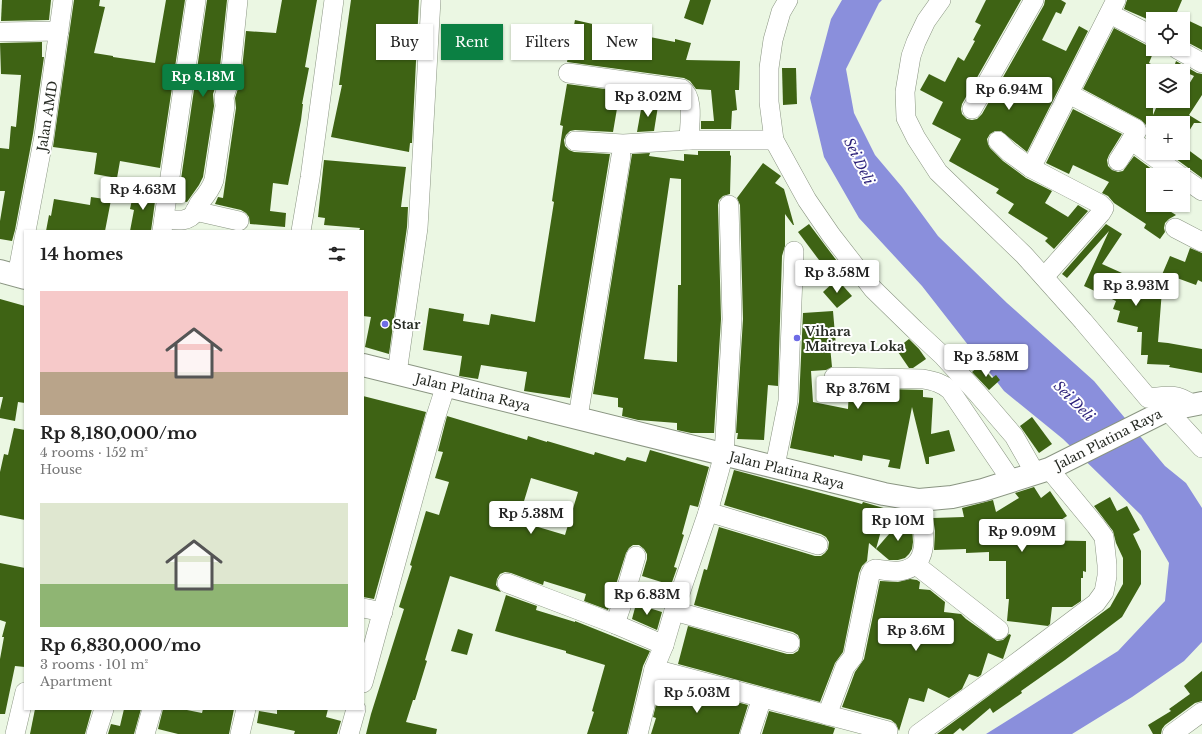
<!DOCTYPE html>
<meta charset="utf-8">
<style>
body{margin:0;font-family:"Libre Baskerville",serif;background:#f2f2f2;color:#222;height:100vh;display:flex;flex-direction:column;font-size:15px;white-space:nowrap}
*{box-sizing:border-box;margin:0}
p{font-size:13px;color:#767676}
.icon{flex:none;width:22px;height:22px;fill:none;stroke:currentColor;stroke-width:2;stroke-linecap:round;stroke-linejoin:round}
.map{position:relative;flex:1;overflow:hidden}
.side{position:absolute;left:24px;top:230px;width:340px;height:480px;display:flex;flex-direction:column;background:#fff;border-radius:0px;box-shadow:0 1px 3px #0004}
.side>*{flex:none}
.guide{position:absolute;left:376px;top:24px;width:380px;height:36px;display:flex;gap:8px}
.controls{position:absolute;left:1146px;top:12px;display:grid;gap:8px}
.controls a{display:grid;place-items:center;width:44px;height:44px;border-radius:0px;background:#fff;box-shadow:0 1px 3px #0004;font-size:20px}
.price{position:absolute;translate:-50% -34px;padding:0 9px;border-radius:4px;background:#fff;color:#222;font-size:13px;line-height:26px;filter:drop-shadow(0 1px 2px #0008)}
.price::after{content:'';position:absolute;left:50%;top:24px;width:12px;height:9px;margin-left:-6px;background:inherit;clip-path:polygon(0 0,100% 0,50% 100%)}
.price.selected{background:#0b8043;color:#fff}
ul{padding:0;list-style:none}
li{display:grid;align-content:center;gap:8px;height:212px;padding:0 16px}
li span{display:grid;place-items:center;height:124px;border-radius:0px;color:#555}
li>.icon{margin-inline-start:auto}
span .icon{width:72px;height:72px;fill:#fffc;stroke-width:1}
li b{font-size:17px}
h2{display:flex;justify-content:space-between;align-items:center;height:48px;padding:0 16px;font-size:17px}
.chip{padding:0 14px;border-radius:0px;background:#fff;box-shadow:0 1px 3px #0004;font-size:14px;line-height:36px}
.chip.selected{background:#0b8043;color:#fff}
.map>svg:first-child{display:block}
.water{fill:#8a8fdc}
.building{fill:#3e6314;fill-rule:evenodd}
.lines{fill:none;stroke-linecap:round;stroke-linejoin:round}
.minor-casing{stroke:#8a9582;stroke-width:20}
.major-casing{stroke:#8a9582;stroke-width:24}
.minor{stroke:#fff;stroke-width:19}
.major{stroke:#fff;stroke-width:22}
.poi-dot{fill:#6e6ce6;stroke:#fff;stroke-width:1.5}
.labels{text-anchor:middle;stroke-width:4;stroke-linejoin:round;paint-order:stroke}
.street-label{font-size:13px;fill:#272b24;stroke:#fff}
.poi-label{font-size:13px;font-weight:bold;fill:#272b24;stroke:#fff;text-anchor:start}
.water-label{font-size:14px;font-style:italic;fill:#2a1f78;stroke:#fff}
</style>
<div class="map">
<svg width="1202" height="734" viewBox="0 0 1202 734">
<rect width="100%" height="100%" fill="#ebf7e3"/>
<polygon class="water" points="842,0 882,0 879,3 846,69 854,113 875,155 902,187 938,236 1007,303 1094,381 1165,466 1186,483 1202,508 1202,642 1184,661 1132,697 1072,734 986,734 1118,651 1165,601 1169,563 1141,515 1063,439 1004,391 922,286 859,218 824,157 810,98 831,19"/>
<g class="building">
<polygon points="2,0 51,0 49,20 1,21"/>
<polygon points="74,0 100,0 99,6 105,7 94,53 113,56 113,57 155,63 166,0 185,0 160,168 120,161 117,178 94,174 97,153 53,147"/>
<polygon points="207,0 227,0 219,76 213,94 214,106 203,177 199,185 187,202 178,200"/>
<polygon points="282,0 317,0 305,67 309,68 302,104 303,104 301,120 288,185 273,183 270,211 286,213 285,227 250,224 249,217 246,213 241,210 215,204 218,197 223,198 236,108 235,98 241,79 246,31 276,33"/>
<polygon points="351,0 419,0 412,143 410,143 409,152 331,137 342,85 339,85"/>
<polygon points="690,0 711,0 703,25 684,18"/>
<polygon points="986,0 1021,0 962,104 961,109 962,114 967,119 972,120 977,119 982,114 1044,5 1045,0 1061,0 1066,3 1061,14 1056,12 1042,40 1066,51 1079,26 1088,31 1027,152 1001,131 995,131 990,134 987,139 988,144 990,148 1003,161 1026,178 1052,191 1045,203 1068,217 1078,205 1088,211 1054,249 1045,241 1048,238 1008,213 1014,204 996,193 999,189 949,161 961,139 932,124 943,102 920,90 929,74 945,82 958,57 964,61 975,41 973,40 981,25 975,22"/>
<polygon points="1127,0 1182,0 1174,19 1147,19 1124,9"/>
<polygon points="1183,18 1202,27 1202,50 1183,40"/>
<polygon points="575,20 650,37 675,42 675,39 691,43 686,60 740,61 739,90 735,90 737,110 732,111 731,129 701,129 701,121 714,121 711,90 696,89 690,81 684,78 567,62"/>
<polygon points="1114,28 1148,46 1153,47 1153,53 1149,63 1153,65 1153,115 1159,101 1163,101 1174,108 1178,101 1183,101 1183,94 1194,76 1174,67 1176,61 1197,73 1202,74 1202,95 1189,115 1202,123 1194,123 1183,141 1183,123 1153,123 1153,142 1146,137 1148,132 1147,126 1141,120 1083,89"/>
<polygon points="42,42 42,57 44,57 33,134 15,230 12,241 0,239 0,221 5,191 0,191 0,148 9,149 11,126 16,127 21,75 1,74 0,43"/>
<polygon points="782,68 796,68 797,104 783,105"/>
<polygon points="567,84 620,91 613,132 575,130 570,131 566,135 564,140 565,146 569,150 574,152 610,154 570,398 524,391 527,372 481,365 478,379 459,376 462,356 423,350 429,308 464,314 463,321 489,325 491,314 535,322 554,202 552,201 563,126 560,125"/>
<polygon points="642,104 658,106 654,131 637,132"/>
<polygon points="1073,109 1122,134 1109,155 1107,160 1108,166 1112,170 1118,172 1123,171 1134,156 1160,175 1153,175 1153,205 1160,205 1176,215 1169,219 1165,223 1164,228 1165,232 1160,239 1144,228 1146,224 1114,203 1108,196 1102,193 1109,182 1073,165 1069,174 1046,163"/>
<polygon points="1183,146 1202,160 1202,178 1168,153 1183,153"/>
<path d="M698 151H730V155L731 156 730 194 723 196 719 200 718 205 721 319 714 433H691L677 430V423L638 420 622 416 623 408 618 407V398L593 394 632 154 650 153 649 156 684 161V154L698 155ZM670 178 681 179V285H678L677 362 644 359Z"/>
<polygon points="324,160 406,167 401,207 408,207 407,227 389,354 365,347 371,317 363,316 363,231 359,231 360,228 324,225 325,218 318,217"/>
<polygon points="763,163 781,176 775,183 784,189 794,225 793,225 785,214 785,246 782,256 778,386 768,385 764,440 737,439 738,433 736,433 743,319 740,205 737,198"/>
<polygon points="134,190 156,194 151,231 130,231 134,210 130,209"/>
<polygon points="91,197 111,200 105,231 46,231 49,215 51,216 54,199 90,205"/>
<polygon points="809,224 843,269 827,281 820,272 825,268 798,232"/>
<polygon points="1106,224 1122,234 1102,264 1122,273 1120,279 1162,290 1158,342 1168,343 1202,349 1202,373 1169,367 1170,365 1147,364 1148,355 1141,355 1142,332 1137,332 1138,327 1117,322 1120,311 1113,309 1116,301 1084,286 1109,231 1067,278 1062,274"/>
<polygon points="1190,248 1202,253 1202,282 1198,280 1196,285 1177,278 1175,282 1161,277 1170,256 1185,262"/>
<polygon points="837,279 852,296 837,308 823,292"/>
<polygon points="0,299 25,306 25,403 18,402 15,421 0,418 0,410 3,397 0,397"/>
<polygon points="833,311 836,346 830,346 832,367 826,370 811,371 813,402 848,409 849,388 923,390 923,397 933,398 931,434 949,430 955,451 929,457 929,464 926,464 912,407 900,469 888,467 890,460 863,455 862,461 834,455 834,457 790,448 799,402 803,313"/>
<polygon points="909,339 919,349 926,359 913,368 909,368 896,349"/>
<polygon points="980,365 992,378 996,375 1000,380 989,390 972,372"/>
<polygon points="363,396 426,412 374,599 363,597"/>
<path d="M447 416 527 440 528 436 547 442V441L594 455 595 452 625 461 627 457 646 462 650 450 709 467 698 507 690 505 682 534 684 535 674 567 677 568 671 585 642 576 647 559V554L644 549 639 545H633L629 548 626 553 608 610 584 601 586 594 544 581 543 585 511 573 505 572 500 574 497 579 496 585 501 592 450 576 425 660 427 661 415 700H413L406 722 437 729 436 734H366L371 714 404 609 399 607 412 566 410 565 426 511 439 515 449 482 435 478 443 452 438 451ZM531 478 578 492 565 535 518 521Z"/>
<polygon points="1032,417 1052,444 1039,453 1020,426"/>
<polygon points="14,428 25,430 25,520 0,515 0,472 4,454 8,455"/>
<polygon points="734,470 862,504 863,502 887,509 876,549 869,543 867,561 862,566 859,573 843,652 835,663 820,702 678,664 688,626 787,654 793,654 798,651 800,646 800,640 798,635 793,632 694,605 704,569 707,570 719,527 815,556 821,556 825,553 828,549 829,542 826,537 821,534 724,505"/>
<polygon points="1034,487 1041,498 1050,491 1067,516 1030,540 1086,541 1086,572 1083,571 1083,578 1081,578 1081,601 1072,607 1052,607 1050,624 1048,626 1007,621 1009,599 1006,599 1006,561 989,561 989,552 966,553 966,549 934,550 935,531 933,518 964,517 962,508 993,500 996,512 1019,498 1015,493"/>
<polygon points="1110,497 1117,511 1127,506 1140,530 1133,534 1141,551 1141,584 1122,617 1065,660 1021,691 1022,693 993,713 990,708 963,731 960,728 953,734 937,734 1110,607 1123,584 1123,558 1116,543 1113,531 1094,506"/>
<polygon points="903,518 912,525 913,542 912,549 909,554 905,558 898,560 889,560 876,549"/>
<polygon points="0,563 25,568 25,667 15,666 5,714 0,714 0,659 4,637 2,637 6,622 0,620"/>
<polygon points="910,579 917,580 920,582 919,589 930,590 945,602 944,612 961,614 966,619 997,641 1003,640 1009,634 1011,635 1003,659 988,653 981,675 978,677 969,674 962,689 949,698 928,688 924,702 909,698 899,731 896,724 891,720 842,707 855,672 864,659 880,581 898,582"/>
<polygon points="506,595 537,606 536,610 575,622 575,621 650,651 643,666 627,734 587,734 594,712 592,711 605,665 566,653 566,651 495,631"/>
<polygon points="636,604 662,612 657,630 632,619"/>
<polygon points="458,629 473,634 467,655 451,651"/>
<polygon points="1202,671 1202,701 1195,703 1165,725 1162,729 1161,734 1153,734 1148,725 1171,711 1169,709 1190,694 1184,686"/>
<polygon points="668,684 748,705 739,734 651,734 656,718 653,717 658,697 663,699"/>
<polygon points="35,709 92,709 85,734 30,734"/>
<polygon points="124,709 141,709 134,734 108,734 111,724 120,726"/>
<polygon points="163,709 182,709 202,713 203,709 234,709 229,734 178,734 158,729"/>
<polygon points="277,709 328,709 326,717 341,721 337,734 294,734 295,731 257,723 259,711 277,714"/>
<polygon points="769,711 824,725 835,728 833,734 762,734"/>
</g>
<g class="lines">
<g class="minor-casing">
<g id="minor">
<polyline points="788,0 781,12 773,40 769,68 769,102 774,140 807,200 831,235 873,289 915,330 943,356 977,393 1014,436 1035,473"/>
<path d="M941 0 926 21 916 42 911 56 905 92 906 118 916 138 938 172 1024 255 1083 321 1148 398C1165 396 1176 393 1191 404"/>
<polyline points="1110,14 1153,36"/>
<polyline points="0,32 59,31"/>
<polyline points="1177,49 1202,63"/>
<path d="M568 73 682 89C695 98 689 126 689 140"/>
<polyline points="1069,94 1136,129 1137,131 1118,161"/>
<polyline points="972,109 1034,0"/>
<polyline points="1131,140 1179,175"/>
<polyline points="575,141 623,144 689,140 774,140"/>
<polyline points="998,141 1009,152 1031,168 1116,0"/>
<polyline points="1031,168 1100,204 1104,208 1101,213 1044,277"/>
<polyline points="1183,178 1202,191"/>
<polyline points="195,211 239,221"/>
<path d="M164 219C175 220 189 223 195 212 197 208 198 204 201 201 207 194 211 189 214 180L225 106 224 97 230 78 238 0"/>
<polyline points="1175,228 1202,242"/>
<polyline points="26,231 44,136 63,0"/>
<polyline points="162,231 196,0"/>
<polyline points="301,231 310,178 334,0"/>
<polyline points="17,276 25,234"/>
<polyline points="397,373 418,228 431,0"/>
<path d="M834 377 923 379C934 381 942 383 950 390L1011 480"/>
<polyline points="1167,410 1202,448"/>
<polyline points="578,417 621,156"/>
<polyline points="775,466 788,401 794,251"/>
<polyline points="708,512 818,545"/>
<polyline points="916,565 999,630"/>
<polyline points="507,583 615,624 664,645"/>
<polyline points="363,608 383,612"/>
<polyline points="674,611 790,643"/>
<polyline points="615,624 623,601 636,556"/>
<polyline points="654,669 888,731"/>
<polyline points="363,683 435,419 446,385"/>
<path d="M827 715 845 667 853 657 870 575 872 571 875 569C883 570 893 572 900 571 935 566 922 524 919 500"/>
<polyline points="15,734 25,692"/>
<polyline points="96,734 104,709"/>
<polyline points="145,734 152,709"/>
<polyline points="240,734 246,709"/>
<polyline points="349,734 356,709"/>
<polyline points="638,734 654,669 664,645 674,611 708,512 724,454 732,319 729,205"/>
<polyline points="750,734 762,698"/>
<polyline points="918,734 1012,666 1096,603 1104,592 1107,576 1107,565 1104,537 1096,526 1049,469"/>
<polyline points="1172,734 1202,712"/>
</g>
</g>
<g class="major-casing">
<g id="major">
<polyline points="0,271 25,278"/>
<polyline points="363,365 884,494 919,500 952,497 983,490 1049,469 1167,410 1202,403"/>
</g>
</g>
<use href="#minor" class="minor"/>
<use href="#major" class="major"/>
</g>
<g class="poi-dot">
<circle cx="385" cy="324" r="4"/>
<circle cx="797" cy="338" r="4"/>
</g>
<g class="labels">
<g class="street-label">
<text transform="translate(47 116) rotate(-81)" y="5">Jalan AMD</text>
<text transform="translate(473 392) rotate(14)" y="5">Jalan Platina Raya</text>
<text transform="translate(1108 439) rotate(-27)" y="5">Jalan Platina Raya</text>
<text transform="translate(787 470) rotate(14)" y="5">Jalan Platina Raya</text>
</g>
<g class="poi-label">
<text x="393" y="329">Star</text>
<text x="805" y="336">Vihara<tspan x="805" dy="15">Maitreya Loka</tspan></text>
</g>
<g class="water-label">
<text transform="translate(859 161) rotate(64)" y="5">Sei Deli</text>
<text transform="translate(1074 401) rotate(45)" y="5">Sei Deli</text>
</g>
</g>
</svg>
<div class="controls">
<a><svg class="icon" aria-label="locate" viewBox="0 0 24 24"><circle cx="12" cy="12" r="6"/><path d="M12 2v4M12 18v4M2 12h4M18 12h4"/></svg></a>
<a><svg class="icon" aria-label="layers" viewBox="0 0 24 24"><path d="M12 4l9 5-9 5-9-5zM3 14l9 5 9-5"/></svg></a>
<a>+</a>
<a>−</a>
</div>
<b class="price selected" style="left:203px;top:98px">Rp 8.18M</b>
<b class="price" style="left:1009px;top:111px">Rp 6.94M</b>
<b class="price" style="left:648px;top:118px">Rp 3.02M</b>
<b class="price" style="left:143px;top:211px">Rp 4.63M</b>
<b class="price" style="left:837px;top:294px">Rp 3.58M</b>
<b class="price" style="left:1136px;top:307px">Rp 3.93M</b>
<b class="price" style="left:986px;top:378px">Rp 3.58M</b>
<b class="price" style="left:858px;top:410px">Rp 3.76M</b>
<b class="price" style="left:531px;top:535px">Rp 5.38M</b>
<b class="price" style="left:898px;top:542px">Rp 10M</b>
<b class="price" style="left:1022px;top:553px">Rp 9.09M</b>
<b class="price" style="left:647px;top:616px">Rp 6.83M</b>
<b class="price" style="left:916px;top:652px">Rp 3.6M</b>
<b class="price" style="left:697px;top:714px">Rp 5.03M</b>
<div class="guide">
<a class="chip">Buy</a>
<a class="chip selected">Rent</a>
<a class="chip">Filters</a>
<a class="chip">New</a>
</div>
<section class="side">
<h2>14 homes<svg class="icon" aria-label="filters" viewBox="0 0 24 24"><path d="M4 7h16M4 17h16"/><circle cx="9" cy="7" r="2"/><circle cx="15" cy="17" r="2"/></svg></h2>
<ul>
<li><span style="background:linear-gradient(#f6c9c9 65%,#b9a48a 0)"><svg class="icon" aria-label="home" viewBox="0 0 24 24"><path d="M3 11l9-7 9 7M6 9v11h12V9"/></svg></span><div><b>Rp 8,180,000/mo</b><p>4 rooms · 152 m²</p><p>House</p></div></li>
<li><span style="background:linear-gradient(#dfe7d0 65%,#8fb573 0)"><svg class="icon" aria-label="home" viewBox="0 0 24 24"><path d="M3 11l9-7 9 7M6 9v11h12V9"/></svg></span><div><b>Rp 6,830,000/mo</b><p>3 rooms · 101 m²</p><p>Apartment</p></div></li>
</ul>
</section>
</div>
